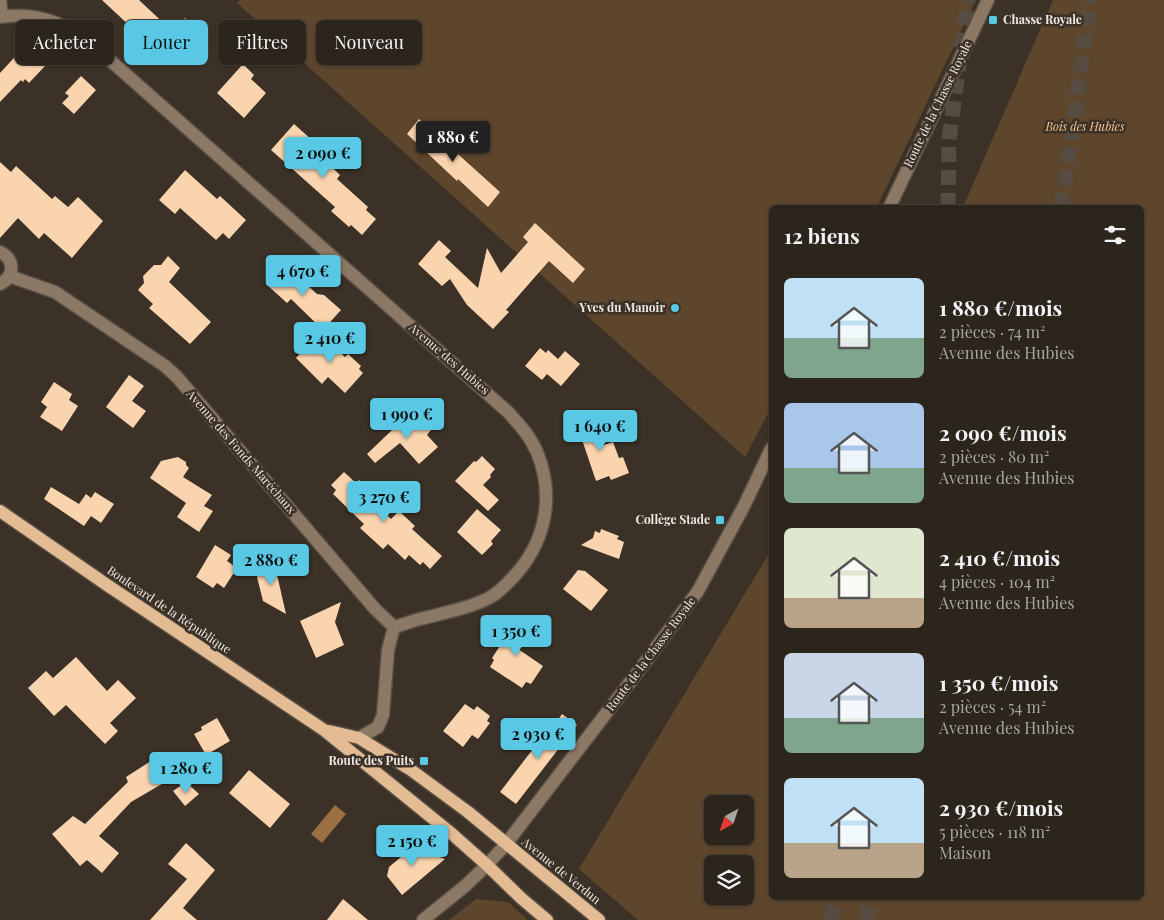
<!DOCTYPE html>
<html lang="fr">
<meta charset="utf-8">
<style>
body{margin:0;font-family:"Playfair Display",serif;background:#342d25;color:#f1f3f6;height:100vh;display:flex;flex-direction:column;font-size:19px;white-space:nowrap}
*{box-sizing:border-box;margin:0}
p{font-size:16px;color:#a6a5a3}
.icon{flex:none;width:28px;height:28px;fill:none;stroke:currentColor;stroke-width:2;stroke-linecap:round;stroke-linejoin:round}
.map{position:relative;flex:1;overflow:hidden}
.side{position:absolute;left:769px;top:205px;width:375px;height:695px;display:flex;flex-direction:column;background:#2c251c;border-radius:8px;box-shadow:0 1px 4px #0004,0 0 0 1px #48423b}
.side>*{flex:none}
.banner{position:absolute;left:15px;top:20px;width:475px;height:45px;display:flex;gap:10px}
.needle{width:32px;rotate:220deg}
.fabs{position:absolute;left:704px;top:795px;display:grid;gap:10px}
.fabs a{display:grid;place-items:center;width:50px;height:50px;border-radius:8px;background:#2c251c;box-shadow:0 1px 4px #0004,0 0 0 1px #48423b;font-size:25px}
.price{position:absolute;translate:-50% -42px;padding:0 11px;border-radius:5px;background:#59c8e4;color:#111;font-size:16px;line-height:32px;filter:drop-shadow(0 1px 2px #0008)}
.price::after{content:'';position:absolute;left:50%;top:30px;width:15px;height:11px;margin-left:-8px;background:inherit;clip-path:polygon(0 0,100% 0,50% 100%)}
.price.active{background:#222;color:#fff}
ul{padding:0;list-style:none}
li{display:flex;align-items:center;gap:15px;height:125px;padding:0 15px}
li span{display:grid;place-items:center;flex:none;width:140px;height:100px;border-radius:8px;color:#555}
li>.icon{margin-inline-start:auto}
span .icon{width:60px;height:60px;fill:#fffc;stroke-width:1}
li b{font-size:21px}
h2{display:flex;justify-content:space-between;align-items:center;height:60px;padding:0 15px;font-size:21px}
.tag{padding:0 18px;border-radius:8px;background:#2c251c;box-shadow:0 1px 4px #0004,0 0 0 1px #48423b;font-size:18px;line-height:45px}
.tag.active{background:#59c8e4;color:#111}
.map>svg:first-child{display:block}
.green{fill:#5e462d;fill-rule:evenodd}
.water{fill:#9a6f41}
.building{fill:#fad4ae}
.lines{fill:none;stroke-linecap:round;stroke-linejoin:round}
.highway-tunnel{stroke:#564c42;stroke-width:15;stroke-dasharray:15 8;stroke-linecap:butt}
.minor-casing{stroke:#584e44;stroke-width:15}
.major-casing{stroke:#584e44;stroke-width:15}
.minor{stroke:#8b7865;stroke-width:12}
.major{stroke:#e3bc94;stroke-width:12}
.poi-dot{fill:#59c8e4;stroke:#3b3126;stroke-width:2}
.labels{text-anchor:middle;stroke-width:5;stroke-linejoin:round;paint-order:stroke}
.poi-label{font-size:12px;font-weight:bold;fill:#eee7e1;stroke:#3b3126;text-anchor:end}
.street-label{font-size:12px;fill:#eee7e1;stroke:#3b3126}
.park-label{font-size:12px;font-style:italic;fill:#f8c590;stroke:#3b3126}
</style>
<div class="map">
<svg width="1164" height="920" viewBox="0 0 1164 920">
<rect width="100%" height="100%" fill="#3b3126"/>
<g class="green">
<polygon points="240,0 976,0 877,207 771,208 771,408 745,457 237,3"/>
<path d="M1053 0H1164V920H638L579 869 771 550V898H1141V208L963 207ZM712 804H745V836H712ZM712 864H745V896H712Z"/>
<polygon points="476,899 508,902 528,920 449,920"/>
</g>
<polygon class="water" points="335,805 346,814 322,843 311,834"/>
<g class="building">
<polygon points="102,0 139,0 172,31 185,18 209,41 193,58 186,51 179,59 177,58 175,60 152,39 148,43"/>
<polygon points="24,47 45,66 29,83 25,79 23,82 21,80 0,102 0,73"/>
<polygon points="243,64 254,75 251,79 266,93 244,118 217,93"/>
<polygon points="81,76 96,90 74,114 62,103 69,96 65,93"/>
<polygon points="419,119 500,192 488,207 458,179 457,181 407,134"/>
<polygon points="294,124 312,140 309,145 340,175 337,179 368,207 366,210 376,219 362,235 351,225 349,227 331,211 335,207 271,150"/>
<polygon points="0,162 11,172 16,166 52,199 55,196 68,207 78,197 103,221 72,258 44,233 39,239 18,218 0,238"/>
<polygon points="185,170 217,199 220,196 246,220 229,239 223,233 216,240 180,208 175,214 159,200"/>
<polygon points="535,223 585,269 573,283 549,261 506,310 509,312 493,329 467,305 450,279 442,286 418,264 439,240 451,251 445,257 478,288 487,248 501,273 528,242 523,237"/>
<polygon points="168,256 180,268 169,282 211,322 190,344 149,308 153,304 138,290 144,283 143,276 154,265 161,265"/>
<polygon points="284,264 317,294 324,295 341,310 323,330 291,299 287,303 266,284"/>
<polygon points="320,333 345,357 348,354 361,366 359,369 363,373 345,393 328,377 322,384 296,358"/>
<polygon points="540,348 546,353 548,350 558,359 565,351 580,364 561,386 547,374 542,380 525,366"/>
<polygon points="129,375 144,386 132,401 146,411 133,428 106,407"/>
<polygon points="54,382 72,394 69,400 78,406 62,431 40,417 47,407 41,402"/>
<polygon points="413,410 431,430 427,435 438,447 419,464 400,443 375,463 367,454"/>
<polygon points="587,411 601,446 613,442 619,458 623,457 629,473 611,480 609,476 596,481 574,416"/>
<polygon points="482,456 495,469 490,475 491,477 483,485 499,500 488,511 455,481 474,461 476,462"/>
<polygon points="178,457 186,462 186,465 189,468 183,477 212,495 204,506 213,511 199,532 177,517 186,503 150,478 161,461"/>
<polygon points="344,472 356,483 359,480 371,491 367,495 391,519 399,511 415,526 412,529 442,556 430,569 423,562 420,565 409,555 405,560 388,544 383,549 360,528 364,524 333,494 336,490 331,485"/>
<polygon points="51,487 79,504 86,494 91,498 95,492 114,504 101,523 91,516 84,526 44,499"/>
<polygon points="477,509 501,530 491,541 493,544 482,555 457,532"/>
<polygon points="601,529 619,536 617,539 624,542 619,559 581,545 593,538 595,531 600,533"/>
<polygon points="215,545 231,555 227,561 237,568 224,588 217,583 213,588 196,577"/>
<polygon points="272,553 286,614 263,601 257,577"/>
<polygon points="578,570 585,571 608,590 591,611 563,589"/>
<polygon points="341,602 335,622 344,645 316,658 300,621"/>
<polygon points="519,617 533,627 518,649 543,666 531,684 526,682 522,688 490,667 494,660 492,658"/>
<polygon points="76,657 107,691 118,680 136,698 110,723 118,731 105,744 66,705 54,716 28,688 46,671 53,678"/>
<polygon points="465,704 474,710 477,706 490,716 487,721 490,723 478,739 472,735 463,747 443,731"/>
<polygon points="562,714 577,725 516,804 500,792 536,745 539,747"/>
<polygon points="217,718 230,741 206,755 194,734 202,730 201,727"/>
<polygon points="154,759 167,781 131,802 99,836 119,853 102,873 87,860 80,866 52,834 73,816 85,824 128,782 126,777"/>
<polygon points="249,770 290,804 270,828 229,793"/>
<polygon points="186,782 199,794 185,806 173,791"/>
<polygon points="418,840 431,854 445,859 402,895 387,876 389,867 407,852 406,850"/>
<polygon points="186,843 215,870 183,908 197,920 150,920 187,879 168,864"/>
<polygon points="343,899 368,920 327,920"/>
</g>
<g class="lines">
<g class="highway-tunnel">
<polyline points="948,208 949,139 968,0"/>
<polyline points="1061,208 1067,170 1090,0"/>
<polyline points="829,920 838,898"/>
<polyline points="864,920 873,898"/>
</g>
<g class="minor-casing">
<g id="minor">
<polyline points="0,0 2,16"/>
<path d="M0 17C33 12 59 21 86 39L508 412C519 424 530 436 537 452 554 494 547 538 517 573 509 582 500 592 489 598 467 609 443 613 420 619 411 621 403 625 394 627"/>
<polyline points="889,208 988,0"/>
<path d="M0 252C15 259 15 276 0 284"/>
<polyline points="9,276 55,292 165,366 177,377 375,609 394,627"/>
<polyline points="359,738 378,727 383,715 388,650 394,627"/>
<polyline points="423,920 465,886 487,865 506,844 637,673 698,591 744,506 771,449"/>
</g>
</g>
<g class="major-casing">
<g id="major">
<polyline points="0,511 107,585 324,730 452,834 487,865 521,898 547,920"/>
<polyline points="329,731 359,738 411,770 468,812 599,920"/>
</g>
</g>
<use href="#minor" class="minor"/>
<use href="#major" class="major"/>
</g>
<g class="poi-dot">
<rect x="988" y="15" width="10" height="10" rx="2.5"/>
<circle cx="675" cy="308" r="5"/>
<rect x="715" y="515" width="10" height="10" rx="2.5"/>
<rect x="419" y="756" width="10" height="10" rx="2.5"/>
</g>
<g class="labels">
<g class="poi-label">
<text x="1003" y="24" text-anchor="start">Chasse Royale</text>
<text x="665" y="312">Yves du Manoir</text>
<text x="710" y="524">Collège Stade</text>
<text x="414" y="765">Route des Puits</text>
</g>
<g class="street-label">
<text transform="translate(938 104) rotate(-64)" y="4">Route de la Chasse Royale</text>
<text transform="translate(449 359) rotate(41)" y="4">Avenue des Hubies</text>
<text transform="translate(241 452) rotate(49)" y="4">Avenue des Fonds Maréchaux</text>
<text transform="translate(169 610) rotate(34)" y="4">Boulevard de la République</text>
<text transform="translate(651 654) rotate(-53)" y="4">Route de la Chasse Royale</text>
<text transform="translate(561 871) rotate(39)" y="4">Avenue de Verdun</text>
</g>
<g class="park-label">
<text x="1085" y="131">Bois des Hubies</text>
</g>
</g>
</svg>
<div class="fabs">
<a><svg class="needle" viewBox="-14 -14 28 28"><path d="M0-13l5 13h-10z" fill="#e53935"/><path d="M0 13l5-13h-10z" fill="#a6a5a3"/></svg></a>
<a><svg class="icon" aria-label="layers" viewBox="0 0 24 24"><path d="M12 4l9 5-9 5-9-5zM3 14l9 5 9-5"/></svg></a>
</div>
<b class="price active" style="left:453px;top:163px">1 880 €</b>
<b class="price" style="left:323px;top:179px">2 090 €</b>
<b class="price" style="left:303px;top:297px">4 670 €</b>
<b class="price" style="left:330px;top:364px">2 410 €</b>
<b class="price" style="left:407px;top:440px">1 990 €</b>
<b class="price" style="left:600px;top:452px">1 640 €</b>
<b class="price" style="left:384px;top:523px">3 270 €</b>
<b class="price" style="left:271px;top:586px">2 880 €</b>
<b class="price" style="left:516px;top:657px">1 350 €</b>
<b class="price" style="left:538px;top:760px">2 930 €</b>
<b class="price" style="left:186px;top:794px">1 280 €</b>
<b class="price" style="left:412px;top:867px">2 150 €</b>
<div class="banner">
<a class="tag">Acheter</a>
<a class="tag active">Louer</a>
<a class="tag">Filtres</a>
<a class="tag">Nouveau</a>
</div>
<section class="side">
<h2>12 biens<svg class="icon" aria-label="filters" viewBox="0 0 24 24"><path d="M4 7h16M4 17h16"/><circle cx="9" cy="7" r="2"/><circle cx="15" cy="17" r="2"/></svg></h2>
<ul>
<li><span style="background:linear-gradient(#bfe0f5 60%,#7fa58c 0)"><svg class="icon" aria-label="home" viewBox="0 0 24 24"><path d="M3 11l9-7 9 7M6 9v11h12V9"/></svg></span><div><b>1 880 €/mois</b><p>2 pièces · 74 m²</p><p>Avenue des Hubies</p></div></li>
<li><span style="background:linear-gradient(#a9c7e8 65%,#7fa58c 0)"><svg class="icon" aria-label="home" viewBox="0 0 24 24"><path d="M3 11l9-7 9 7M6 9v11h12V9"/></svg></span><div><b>2 090 €/mois</b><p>2 pièces · 80 m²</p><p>Avenue des Hubies</p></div></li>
<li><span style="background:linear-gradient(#dfe7d0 70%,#b9a48a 0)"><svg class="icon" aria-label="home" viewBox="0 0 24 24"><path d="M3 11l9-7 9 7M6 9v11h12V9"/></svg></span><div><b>2 410 €/mois</b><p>4 pièces · 104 m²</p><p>Avenue des Hubies</p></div></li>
<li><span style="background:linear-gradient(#c9d6e8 65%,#7fa58c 0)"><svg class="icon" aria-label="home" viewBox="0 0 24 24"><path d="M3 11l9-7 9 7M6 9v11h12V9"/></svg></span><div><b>1 350 €/mois</b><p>2 pièces · 54 m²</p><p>Avenue des Hubies</p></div></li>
<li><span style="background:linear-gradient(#bfe0f5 65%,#b9a48a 0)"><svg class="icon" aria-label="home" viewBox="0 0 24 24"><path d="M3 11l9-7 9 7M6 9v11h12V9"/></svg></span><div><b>2 930 €/mois</b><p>5 pièces · 118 m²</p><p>Maison</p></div></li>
</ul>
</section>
</div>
